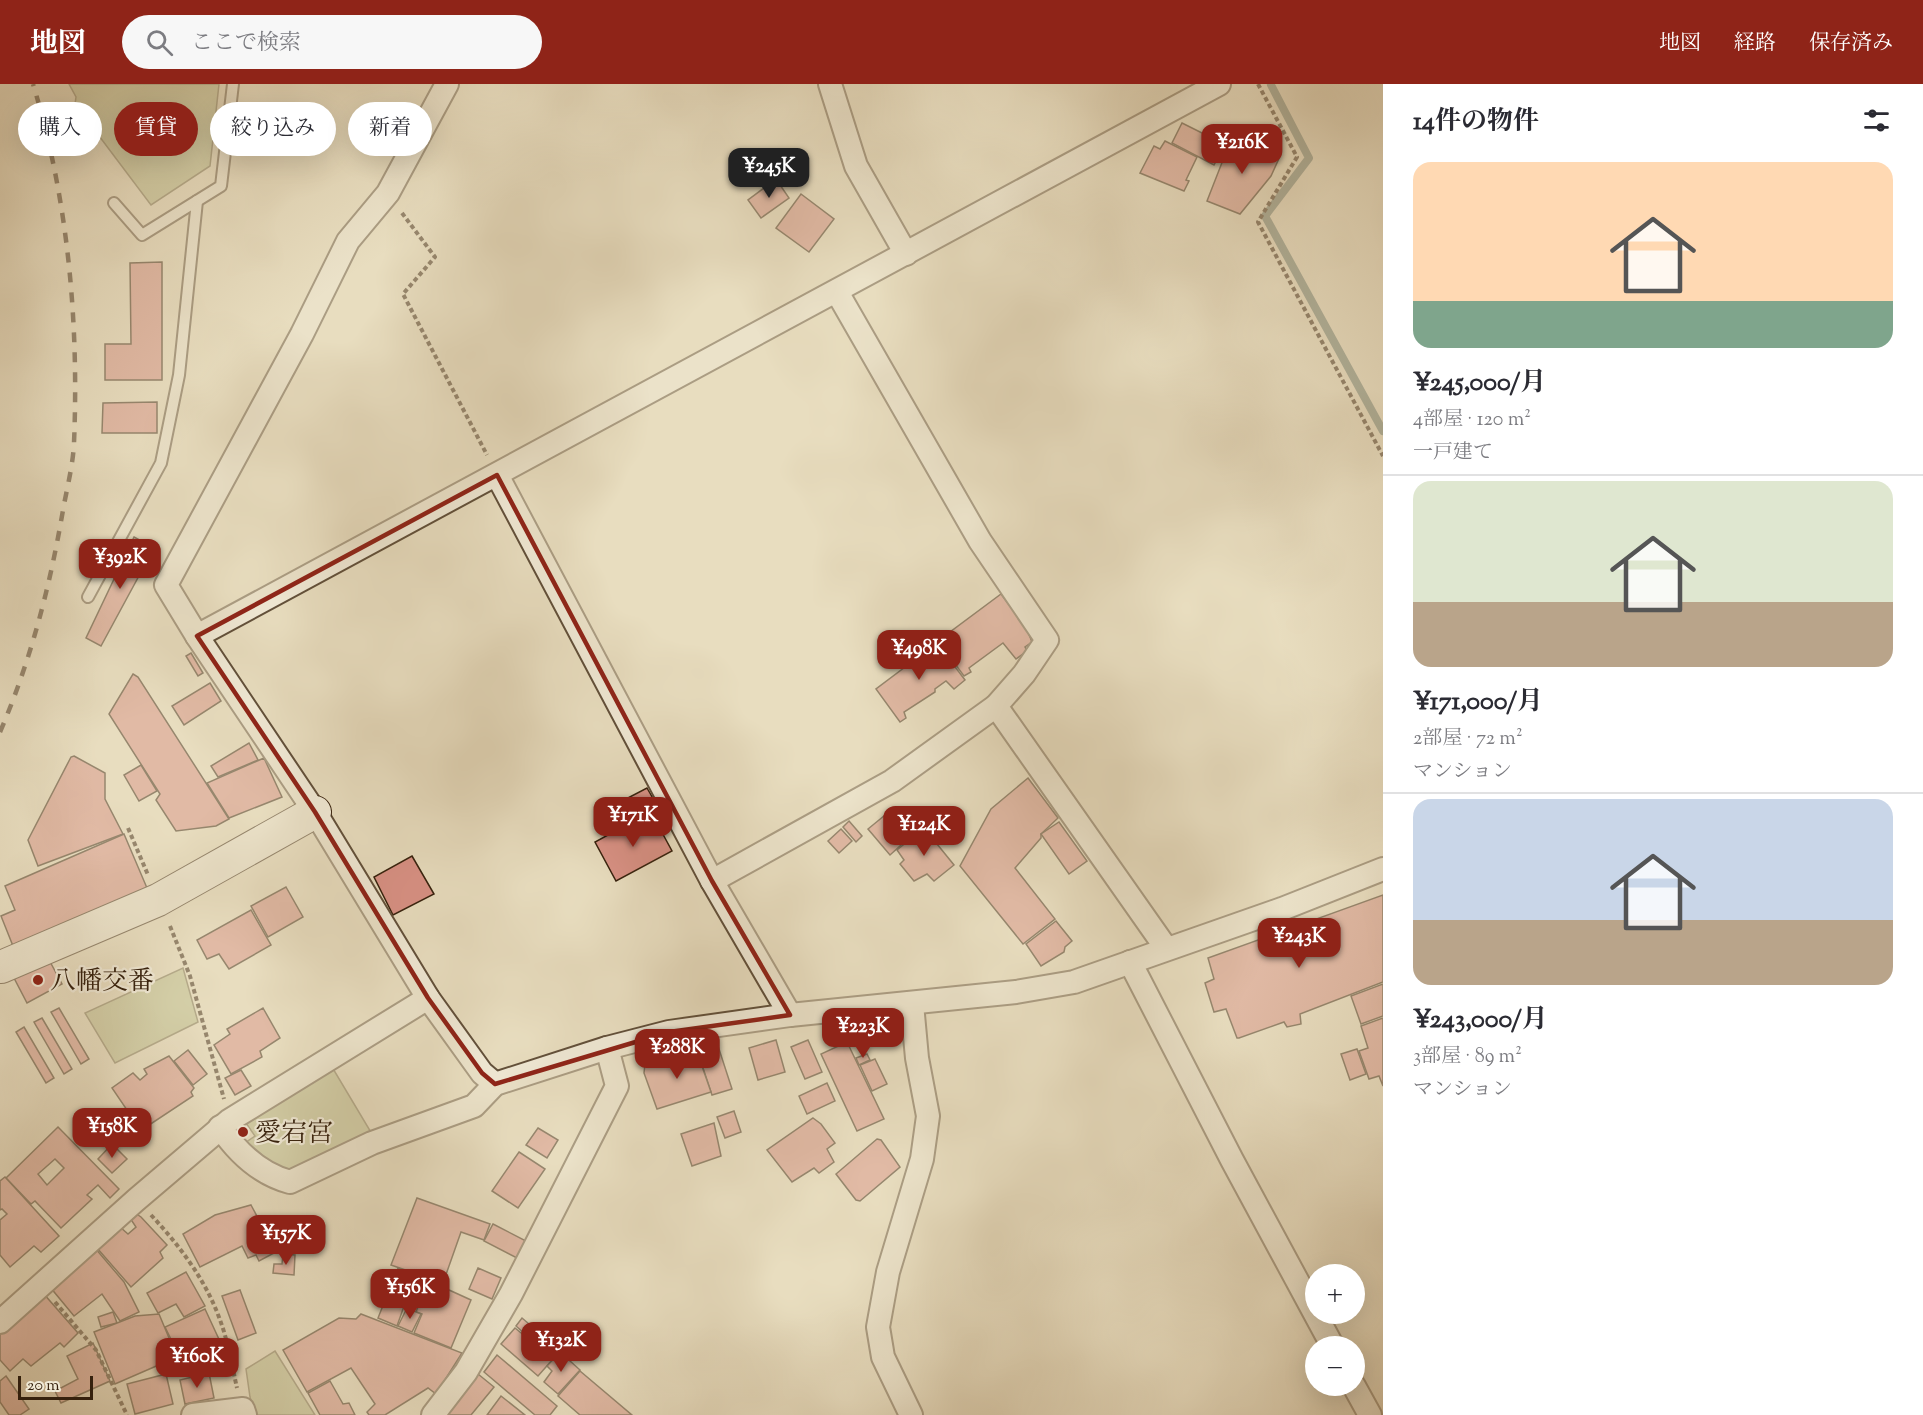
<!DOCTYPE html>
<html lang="ja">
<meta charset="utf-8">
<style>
body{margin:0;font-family:"Sorts Mill Goudy","Noto Serif JP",serif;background:#f7f7f7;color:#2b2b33;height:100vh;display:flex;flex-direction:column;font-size:22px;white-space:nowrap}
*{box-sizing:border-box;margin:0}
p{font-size:20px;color:#7c7c81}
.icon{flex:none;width:33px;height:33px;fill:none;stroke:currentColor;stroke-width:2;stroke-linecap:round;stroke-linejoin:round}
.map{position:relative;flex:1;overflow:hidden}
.sheet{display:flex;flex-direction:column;background:#fff;width:540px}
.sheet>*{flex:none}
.guide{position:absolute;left:18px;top:18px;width:570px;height:54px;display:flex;gap:12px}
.fabs{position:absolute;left:1305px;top:1180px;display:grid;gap:12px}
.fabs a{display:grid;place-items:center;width:60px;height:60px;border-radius:50%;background:#fff;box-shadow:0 6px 24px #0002;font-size:30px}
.scale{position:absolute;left:18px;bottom:15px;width:75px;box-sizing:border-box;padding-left:6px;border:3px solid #36210d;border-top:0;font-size:16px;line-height:21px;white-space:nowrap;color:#36210d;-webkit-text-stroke:4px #f0e9d5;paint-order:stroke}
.price{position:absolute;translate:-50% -51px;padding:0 14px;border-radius:12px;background:#8f2418;color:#fff;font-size:20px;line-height:39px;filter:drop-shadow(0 2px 3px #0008)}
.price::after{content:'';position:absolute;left:50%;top:36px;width:18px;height:14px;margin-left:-9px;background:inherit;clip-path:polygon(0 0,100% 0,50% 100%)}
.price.on{background:#222;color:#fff}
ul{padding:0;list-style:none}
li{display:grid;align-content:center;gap:12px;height:318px;padding:0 30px}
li+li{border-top:2px solid #e1e1e2}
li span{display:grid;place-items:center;height:186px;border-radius:18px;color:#555}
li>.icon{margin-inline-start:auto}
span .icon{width:108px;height:108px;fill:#fffc;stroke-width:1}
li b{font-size:26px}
h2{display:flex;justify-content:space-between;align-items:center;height:72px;padding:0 30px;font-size:26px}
.pill{padding:0 21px;border-radius:27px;background:#fff;box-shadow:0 6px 24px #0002;font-size:21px;line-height:54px}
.pill.on{background:#8f2418;color:#fff}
header{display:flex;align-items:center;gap:36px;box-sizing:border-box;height:84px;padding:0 30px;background:#8f2418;color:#fff}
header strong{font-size:28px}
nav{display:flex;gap:33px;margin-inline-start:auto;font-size:21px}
.search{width:420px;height:54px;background:#f7f7f7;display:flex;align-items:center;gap:15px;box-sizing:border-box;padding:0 21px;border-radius:33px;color:#7c7c81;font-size:22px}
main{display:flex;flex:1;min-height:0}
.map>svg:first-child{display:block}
.green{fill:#bdbf8d;stroke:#7a704d;stroke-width:1.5}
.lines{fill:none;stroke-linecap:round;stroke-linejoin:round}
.stream{stroke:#707e6f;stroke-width:8}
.building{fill:#d99185;stroke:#36210d;stroke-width:1.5;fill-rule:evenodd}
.lane-casing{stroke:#62503a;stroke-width:14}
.street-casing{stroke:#62503a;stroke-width:26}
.secondary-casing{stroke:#36210d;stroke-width:34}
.path{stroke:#36210d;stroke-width:4;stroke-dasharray:4.5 3;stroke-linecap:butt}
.lane{stroke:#f0e9d5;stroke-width:10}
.street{stroke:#f0e9d5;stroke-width:22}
.secondary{stroke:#f0e9d5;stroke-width:32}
.rail{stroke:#36210d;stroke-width:4.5;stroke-dasharray:10 10;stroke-linecap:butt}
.marked{fill:none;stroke:#8f2418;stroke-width:4.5;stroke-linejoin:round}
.poi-dot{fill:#8f2418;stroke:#f0e9d5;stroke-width:2}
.labels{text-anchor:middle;stroke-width:4.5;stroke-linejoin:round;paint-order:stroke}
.poi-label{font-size:26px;fill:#36210d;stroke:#f0e9d5;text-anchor:start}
</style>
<header>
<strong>地図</strong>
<div class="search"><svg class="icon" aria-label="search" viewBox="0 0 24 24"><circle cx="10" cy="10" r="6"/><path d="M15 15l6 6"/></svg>ここで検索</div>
<nav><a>地図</a><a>経路</a><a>保存済み</a></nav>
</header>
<main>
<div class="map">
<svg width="1383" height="1331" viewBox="0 0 1383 1331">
<rect width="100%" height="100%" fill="#e8ddbf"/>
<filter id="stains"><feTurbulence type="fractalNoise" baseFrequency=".00333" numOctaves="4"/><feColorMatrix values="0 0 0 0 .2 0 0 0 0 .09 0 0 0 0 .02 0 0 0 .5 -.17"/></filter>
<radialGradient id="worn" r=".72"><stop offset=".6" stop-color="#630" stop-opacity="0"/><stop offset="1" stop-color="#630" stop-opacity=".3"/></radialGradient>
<g class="green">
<polygon points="69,0 219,0 210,82 151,121 75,20 76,13"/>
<polygon points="183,884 198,938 115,979 85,929"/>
<polygon points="332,983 372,1050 290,1090 239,1063 255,1052 246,1039"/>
<polygon points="275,1267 315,1331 256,1331 250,1313 246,1285"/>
</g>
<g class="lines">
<polyline class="stream" points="1271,1 1309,74 1265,132 1383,347"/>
</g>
<g class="building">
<polygon points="1182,39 1210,53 1212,50 1226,58 1214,81 1172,59"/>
<polygon points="1232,53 1281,70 1271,92 1240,130 1207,117"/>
<polygon points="1165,57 1197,73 1186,96 1189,97 1184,107 1140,89 1154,62 1160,65"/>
<polygon points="776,95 789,114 761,134 748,116"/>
<polygon points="801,110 834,135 809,168 776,144"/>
<polygon points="162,178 162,296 105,296 105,260 131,260 130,179"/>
<polygon points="157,318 157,349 102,349 103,319"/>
<polygon points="134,453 154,464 101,562 86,554"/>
<polygon points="1001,510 1026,543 1032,558 1025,563 1027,567 1016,575 1003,559 969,584 971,588 964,592 938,557"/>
<polygon points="937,559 965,596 954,605 946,597 935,605 935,608 904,628 906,634 900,638 876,605"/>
<polygon points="191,569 203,589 198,592 186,572"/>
<polygon points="133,590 138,593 229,735 216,742 176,747 156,716 160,710 109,630"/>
<polygon points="210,599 221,617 184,641 172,622"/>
<polygon points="249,659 258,676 218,693 211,682"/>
<polygon points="74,672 105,689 105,715 123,750 38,782 28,756 71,673"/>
<polygon points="264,674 282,713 229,734 207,699"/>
<polygon points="141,681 157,707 139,717 124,691"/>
<polygon points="1028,694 1058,734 1041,750 1041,754 1015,784 1055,835 1023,860 960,782 991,725"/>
<polygon points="647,704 659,725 632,740 620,718"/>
<polygon points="890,727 911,752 890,771 868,745"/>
<polygon points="653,732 672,767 616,797 595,758 617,746 619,750"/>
<polygon points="930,734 940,748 933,754 922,740"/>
<polygon points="849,737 862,752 856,758 843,743"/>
<polygon points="1059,738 1087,777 1069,790 1041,750"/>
<polygon points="924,744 954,781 934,797 927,790 914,797 900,780 904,776 897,766"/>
<polygon points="841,745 852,757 839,769 828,757"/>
<polygon points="124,750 147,804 13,862 1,832 15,826 5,802"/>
<polygon points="412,772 434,810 393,831 374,793"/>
<polygon points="286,803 303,833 268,853 251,822"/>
<polygon points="1383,811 1383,898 1300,930 1301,940 1287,943 1284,938 1239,954 1237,954 1226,925 1214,928 1205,899 1214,895 1208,874"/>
<polygon points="251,826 271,861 229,885 219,870 207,875 197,856"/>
<polygon points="1056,837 1072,857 1065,863 1064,868 1041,882 1026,860"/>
<polygon points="48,874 62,900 27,919 13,892"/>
<polygon points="1383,900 1383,932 1361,940 1351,912"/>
<polygon points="59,924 89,975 81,980 51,928"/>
<polygon points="263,924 280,954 260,967 262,973 231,990 214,961 230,950 227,945"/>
<polygon points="42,934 72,985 64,990 34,938"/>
<polygon points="1383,934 1383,1002 1379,992 1369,995 1359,967 1368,964 1361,942"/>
<polygon points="24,943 54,994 46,999 16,948"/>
<polygon points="776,956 785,988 758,996 749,964"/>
<polygon points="808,956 822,988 805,995 791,963"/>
<polygon points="847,958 884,1035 857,1047 821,970"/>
<polygon points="718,962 732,1005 712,1011 698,969"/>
<polygon points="696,965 711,1008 657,1025 644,989 645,980 652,978 655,982 669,977 667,971 672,969 675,976 682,973 682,970"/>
<polygon points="1357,965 1366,990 1350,996 1341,970"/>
<polygon points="188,966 207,990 193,1001 174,977"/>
<polygon points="867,970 870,976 859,981 856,974"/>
<polygon points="169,972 194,1004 191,1008 193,1012 146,1043 150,1049 146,1054 112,1004 133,989 140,996 147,990 144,985"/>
<polygon points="875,975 887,1000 872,1007 860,981"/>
<polygon points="241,986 251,1002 235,1011 225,994"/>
<polygon points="827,999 835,1017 807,1030 799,1012"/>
<polygon points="734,1027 741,1048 725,1054 717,1033"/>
<polygon points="813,1034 821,1040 835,1059 827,1065 834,1078 819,1089 814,1084 792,1098 767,1066"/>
<polygon points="714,1039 721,1072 692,1082 681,1050"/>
<path d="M58 1043 119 1105 110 1114 98 1101 87 1111 92 1115 61 1144 35 1117 31 1120 6 1094ZM55 1075 64 1084 47 1101 38 1090Z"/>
<polygon points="538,1044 558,1056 547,1074 526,1061"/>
<polygon points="877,1055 881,1056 900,1083 860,1117 856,1116 836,1090"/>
<polygon points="112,1060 127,1075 112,1089 98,1075"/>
<polygon points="519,1068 545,1085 518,1124 492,1107"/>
<polygon points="5,1093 59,1152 41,1168 34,1162 10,1183 0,1171 0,1136 7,1130 2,1125 0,1126 0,1097"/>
<polygon points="417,1114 490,1140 484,1156 461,1148 443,1199 391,1181"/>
<polygon points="251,1121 276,1168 259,1177 256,1171 248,1174 242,1162 200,1183 183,1150 215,1131"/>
<polygon points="135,1129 141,1133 167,1161 160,1168 163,1174 131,1203 97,1164 120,1143 128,1150 136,1143 130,1134"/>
<polygon points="493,1140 526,1157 517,1174 484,1157"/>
<polygon points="95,1164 124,1198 139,1228 120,1237 102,1210 74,1232 50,1203"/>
<polygon points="283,1170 295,1171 294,1191 273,1189 274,1180 282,1180"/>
<polygon points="398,1184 415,1191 397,1242 378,1234"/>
<polygon points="478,1184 501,1194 492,1215 469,1205"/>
<polygon points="186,1188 205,1222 184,1233 176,1220 158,1229 147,1209"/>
<polygon points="416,1191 471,1216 451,1264 414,1249 422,1230 416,1228 423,1210 411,1204"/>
<polygon points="240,1206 256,1249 238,1256 222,1212"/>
<polygon points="43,1209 78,1249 64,1263 60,1259 31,1282 23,1275 10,1287 0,1276 0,1246"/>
<polygon points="407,1224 421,1230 412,1248 398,1242"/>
<polygon points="205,1225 223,1264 217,1267 221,1277 189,1292 165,1243"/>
<polygon points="113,1228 117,1239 101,1243 98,1233"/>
<polygon points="159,1230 177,1273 115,1300 94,1248 135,1232"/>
<polygon points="361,1230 462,1269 436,1310 428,1304 385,1331 369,1331 367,1328 375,1320 351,1284 307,1308 283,1266 339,1234 356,1235"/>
<polygon points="522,1234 549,1257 542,1265 516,1242"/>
<polygon points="515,1244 542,1266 549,1258 560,1267 538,1292 501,1260"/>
<polygon points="93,1259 110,1297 61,1319 55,1307 78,1295 67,1272"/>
<polygon points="560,1268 580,1286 558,1310 544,1298 552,1287 547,1282"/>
<polygon points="497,1271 557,1322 550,1331 535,1331 484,1288"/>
<polygon points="580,1287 632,1331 580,1331 558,1312"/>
<polygon points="209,1289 214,1314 185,1320 180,1296"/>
<polygon points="166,1290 173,1320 135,1330 127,1300"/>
<polygon points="478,1290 494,1303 471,1331 444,1331"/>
<polygon points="6,1292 29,1325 20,1331 9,1331 0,1318 0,1297"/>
<polygon points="330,1297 343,1320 349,1319 355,1331 320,1331 308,1309"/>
<polygon points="501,1312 525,1331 487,1331"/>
</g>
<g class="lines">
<g class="lane-casing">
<g id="lane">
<polyline points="114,119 142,151 221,102 233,0"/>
<polyline points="88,513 161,379 179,291 197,117"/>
</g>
</g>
<g class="street-casing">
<g id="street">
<polyline points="447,0 388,109 348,157 302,250 166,501 197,552 315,728 428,914 482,989 495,1000"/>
<polyline points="830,0 856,82 906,170"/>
<polyline points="837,208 980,457 1047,556 1024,590 996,622 1166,864"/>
<polyline points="497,391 712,797 790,931"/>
<polyline points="197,552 1219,0"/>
<polyline points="712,797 892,697 996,622"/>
<polyline points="1130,878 1232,1076 1333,1263"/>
<path d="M220 1043C237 1068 260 1090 290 1098L372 1059 474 1022 495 1000 607 964"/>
<polyline points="0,1238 136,1116 230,1036 428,914"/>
<polyline points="1354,1302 1370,1331"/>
<polyline points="193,1331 243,1325 245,1331"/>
<polyline points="433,1331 466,1288 511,1210 617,1002 607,964 669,948 790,931 1016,908 1074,898 1282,825 1383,785"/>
<polyline points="911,1331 883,1273 878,1243 888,1188 922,1075 928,1032 917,974 912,920"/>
</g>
</g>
<g class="secondary-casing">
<polyline id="secondary" points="1,883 158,816 315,728"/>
</g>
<g class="path">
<polyline points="1258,0 1297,73 1258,138 1383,372"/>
<polyline points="402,129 435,173 403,210 487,371"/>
<polyline points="128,744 148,791"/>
<polyline points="170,842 190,892 224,1015"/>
<path d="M151 1131C179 1161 206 1196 220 1236 228 1257 232 1282 237 1304"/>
<polyline points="55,1218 96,1266 127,1331"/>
</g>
<use href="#lane" class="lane"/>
<use href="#street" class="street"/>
<use href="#secondary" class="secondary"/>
<path class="rail" d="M0 648C31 576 50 502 63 426 67 404 73 381 74 359 79 238 68 115 33 0"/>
</g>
<path d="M0 0H1383V1331H0ZM497 391 712 797 790 931 669 948 495 1000 482 989 428 914 315 728 197 552Z" fill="#e8ddbf" fill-opacity=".55" fill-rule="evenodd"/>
<path class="marked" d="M497 391 712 797 790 931 669 948 495 1000 482 989 428 914 315 728 197 552Z"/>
<g class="poi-dot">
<circle cx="38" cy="896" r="6"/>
<circle cx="243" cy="1048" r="6"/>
</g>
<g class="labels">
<g class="poi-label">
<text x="50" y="905">八幡交番</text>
<text x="255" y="1057">愛宕宮</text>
</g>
</g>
<rect width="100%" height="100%" filter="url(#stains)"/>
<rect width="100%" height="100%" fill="url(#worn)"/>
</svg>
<div class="fabs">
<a>+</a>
<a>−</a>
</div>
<div class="scale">20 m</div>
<b class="price" style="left:1242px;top:91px">¥216K</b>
<b class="price on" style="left:769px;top:115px">¥245K</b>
<b class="price" style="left:120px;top:506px">¥392K</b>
<b class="price" style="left:919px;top:597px">¥498K</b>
<b class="price" style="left:633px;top:764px">¥171K</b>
<b class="price" style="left:924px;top:773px">¥124K</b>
<b class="price" style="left:1299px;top:885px">¥243K</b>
<b class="price" style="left:863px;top:975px">¥223K</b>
<b class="price" style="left:677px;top:996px">¥288K</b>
<b class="price" style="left:112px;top:1075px">¥158K</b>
<b class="price" style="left:286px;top:1182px">¥157K</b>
<b class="price" style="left:410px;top:1236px">¥156K</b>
<b class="price" style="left:561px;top:1289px">¥132K</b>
<b class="price" style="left:197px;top:1305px">¥160K</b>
<div class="guide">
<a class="pill">購入</a>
<a class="pill on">賃貸</a>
<a class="pill">絞り込み</a>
<a class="pill">新着</a>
</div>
</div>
<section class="sheet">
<h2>14件の物件<svg class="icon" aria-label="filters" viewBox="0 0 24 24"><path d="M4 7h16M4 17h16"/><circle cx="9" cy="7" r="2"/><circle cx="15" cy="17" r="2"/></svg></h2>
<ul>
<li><span style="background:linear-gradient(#ffd9b3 75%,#7fa58c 0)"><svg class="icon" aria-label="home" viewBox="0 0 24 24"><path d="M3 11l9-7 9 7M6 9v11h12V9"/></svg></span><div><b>¥245,000/月</b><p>4部屋 · 120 m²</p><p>一戸建て</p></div></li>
<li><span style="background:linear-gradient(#dfe7d0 65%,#b9a48a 0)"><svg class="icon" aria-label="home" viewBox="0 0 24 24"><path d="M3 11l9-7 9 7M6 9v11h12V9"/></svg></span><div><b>¥171,000/月</b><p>2部屋 · 72 m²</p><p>マンション</p></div></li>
<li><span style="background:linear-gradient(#c9d6e8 65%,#b9a48a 0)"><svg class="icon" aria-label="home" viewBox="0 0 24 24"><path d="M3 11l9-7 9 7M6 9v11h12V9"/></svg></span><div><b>¥243,000/月</b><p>3部屋 · 89 m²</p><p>マンション</p></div></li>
</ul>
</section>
</main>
